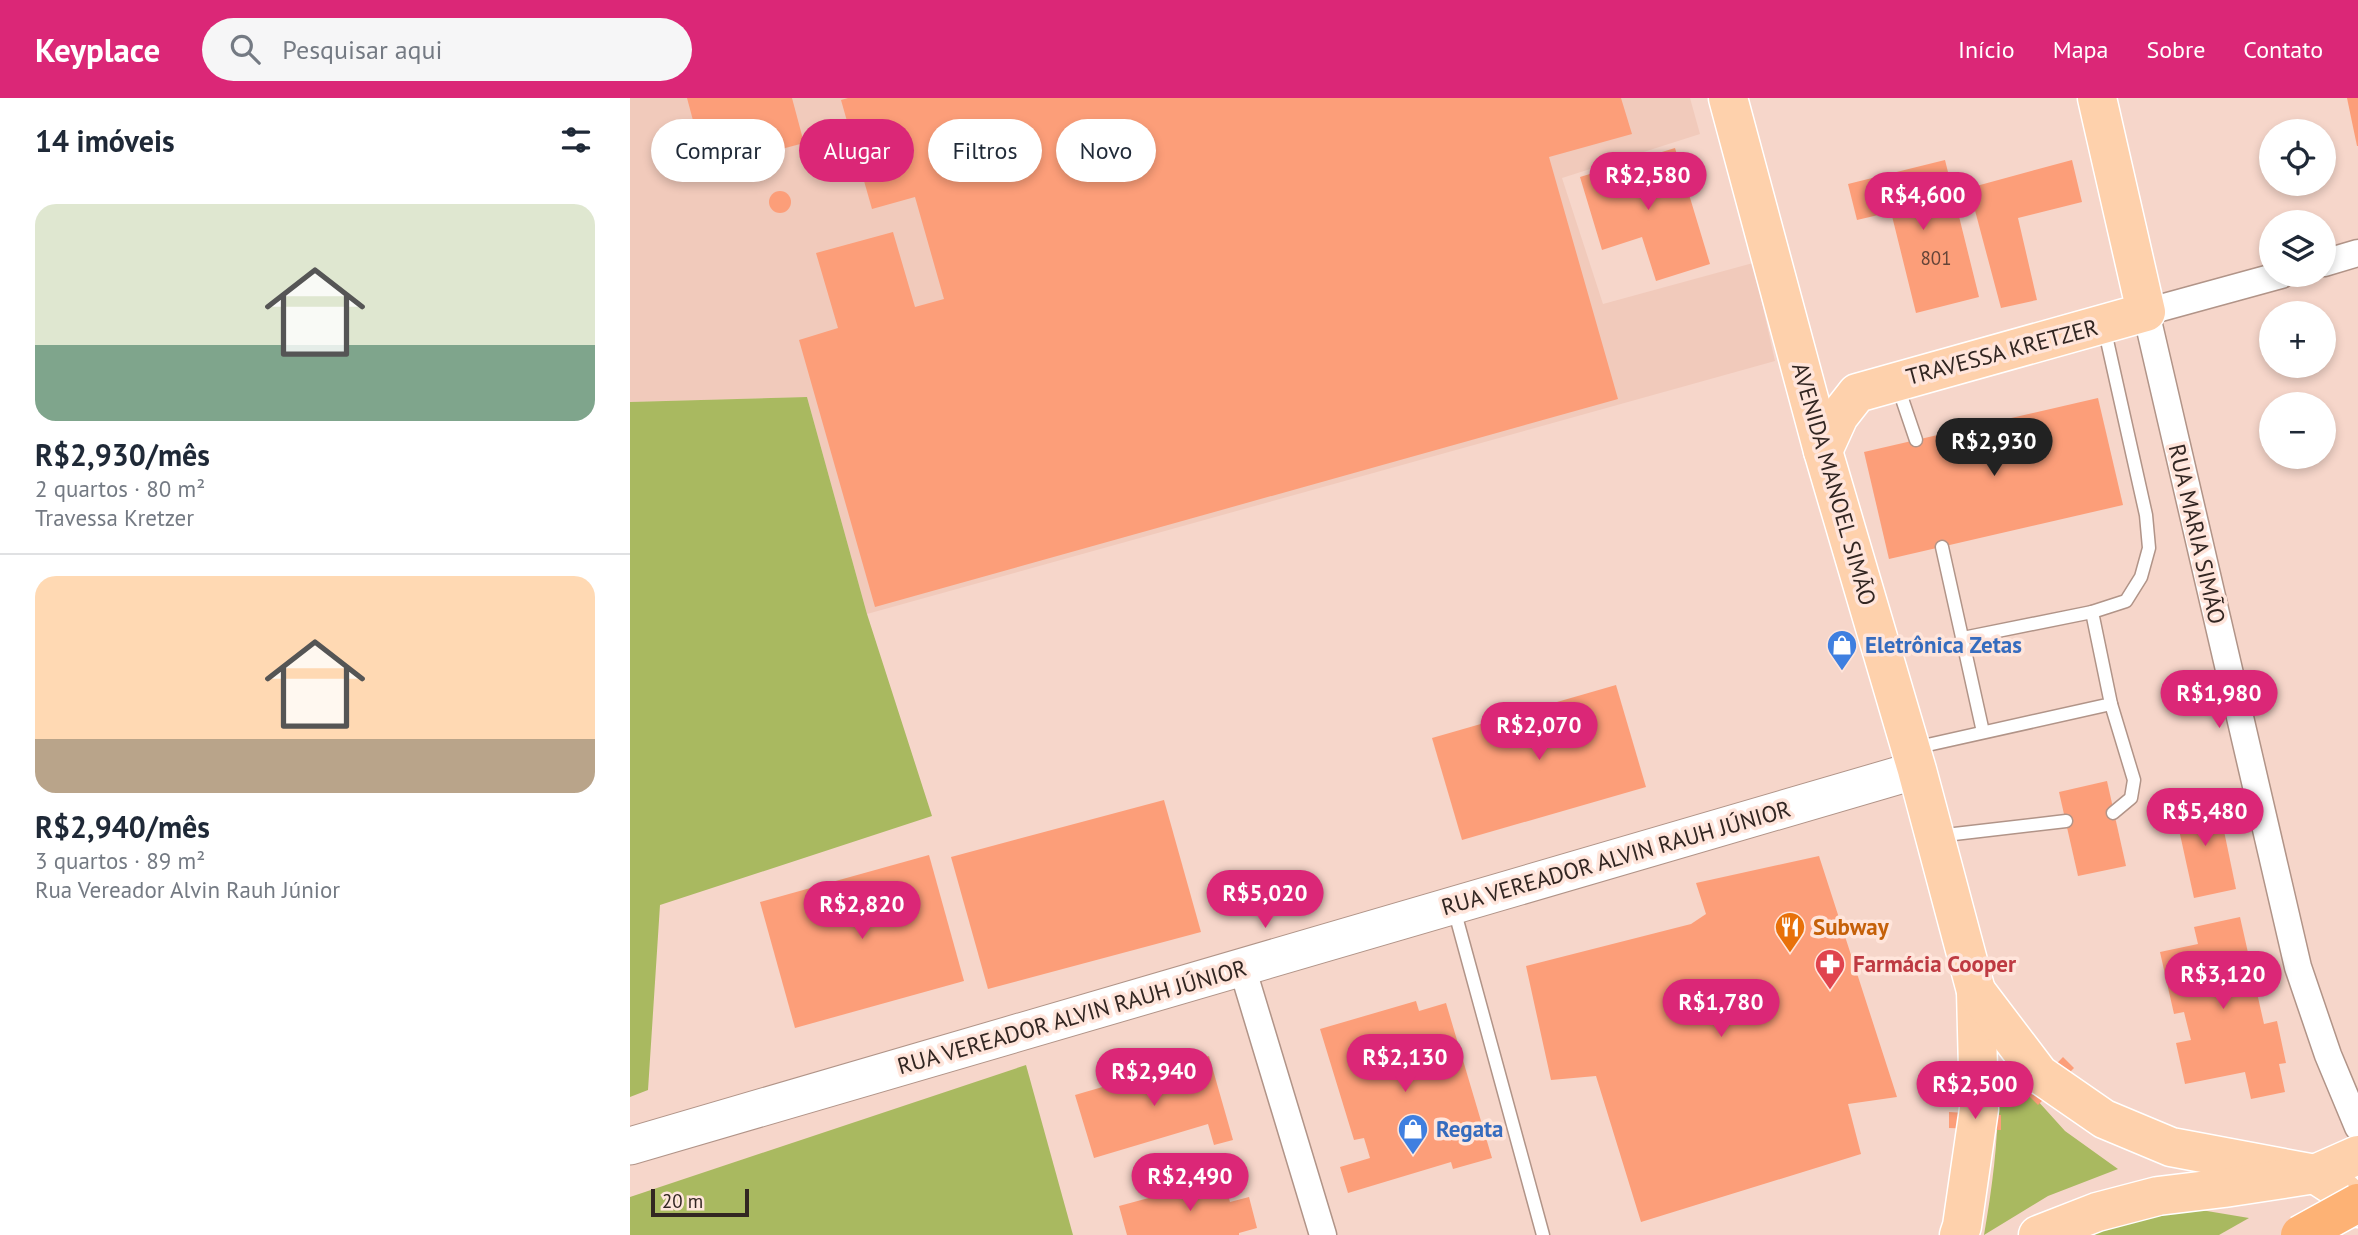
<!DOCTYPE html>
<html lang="pt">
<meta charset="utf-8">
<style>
body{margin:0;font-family:"PT Sans",sans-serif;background:#f6f6f7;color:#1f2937;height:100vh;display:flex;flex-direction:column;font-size:26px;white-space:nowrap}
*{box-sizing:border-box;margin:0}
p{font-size:23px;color:#747a83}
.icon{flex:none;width:38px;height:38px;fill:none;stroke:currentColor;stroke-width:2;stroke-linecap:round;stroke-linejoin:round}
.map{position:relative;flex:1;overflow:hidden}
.details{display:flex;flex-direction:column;background:#fff;width:630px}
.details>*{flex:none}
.banner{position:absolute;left:21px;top:21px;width:665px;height:63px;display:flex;gap:14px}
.fabs{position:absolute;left:1629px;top:21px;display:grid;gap:14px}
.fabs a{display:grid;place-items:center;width:77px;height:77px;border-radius:50%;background:#fff;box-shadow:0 4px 10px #0003;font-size:35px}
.scale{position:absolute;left:21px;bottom:18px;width:98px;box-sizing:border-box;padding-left:7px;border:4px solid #322622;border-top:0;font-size:19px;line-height:24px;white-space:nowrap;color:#322622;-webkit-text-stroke:5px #ffe5db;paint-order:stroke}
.price{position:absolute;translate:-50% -60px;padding:0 16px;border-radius:24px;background:#db2777;color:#fff;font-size:23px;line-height:46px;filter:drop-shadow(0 2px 4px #0008)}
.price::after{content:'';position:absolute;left:50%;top:42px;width:21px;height:16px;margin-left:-10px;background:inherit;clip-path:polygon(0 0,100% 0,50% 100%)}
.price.active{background:#222;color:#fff}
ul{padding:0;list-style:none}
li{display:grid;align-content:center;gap:14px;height:371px;padding:0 35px}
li+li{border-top:2px solid #e0e1e3}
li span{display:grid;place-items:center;height:217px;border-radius:21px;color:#555}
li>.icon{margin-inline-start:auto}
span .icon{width:126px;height:126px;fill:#fffc;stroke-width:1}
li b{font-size:30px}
h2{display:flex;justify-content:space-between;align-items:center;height:84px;padding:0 35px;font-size:30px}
.tag{padding:0 24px;border-radius:32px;background:#fff;box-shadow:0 4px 10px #0003;font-size:24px;line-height:63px}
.tag.active{background:#db2777;color:#fff}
header{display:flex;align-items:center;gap:42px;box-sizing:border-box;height:98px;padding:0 35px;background:#db2777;color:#fff}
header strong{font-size:33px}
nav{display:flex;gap:38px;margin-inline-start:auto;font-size:24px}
.search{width:490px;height:63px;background:#f6f6f7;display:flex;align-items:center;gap:18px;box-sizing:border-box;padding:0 24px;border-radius:38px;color:#747a83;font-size:26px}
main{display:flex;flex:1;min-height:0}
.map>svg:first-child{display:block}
.built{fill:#f1cabb}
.green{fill:#a9b960}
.building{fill:#fc9e79}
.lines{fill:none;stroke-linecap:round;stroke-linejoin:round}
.lane-casing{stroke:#b19488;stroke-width:15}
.street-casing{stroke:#b19488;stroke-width:29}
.secondary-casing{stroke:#b19488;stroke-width:39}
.primary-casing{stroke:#fff;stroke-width:41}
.lane{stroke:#fff;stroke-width:12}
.street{stroke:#fff;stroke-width:26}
.secondary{stroke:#fff;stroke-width:37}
.primary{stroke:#fed1ac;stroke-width:38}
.highway-bridge-casing{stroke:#fff;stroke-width:41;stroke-linecap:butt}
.highway-bridge{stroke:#fdb275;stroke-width:38}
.labels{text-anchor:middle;stroke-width:7;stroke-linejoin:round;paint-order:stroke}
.number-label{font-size:19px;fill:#644438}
.street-label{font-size:23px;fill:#322622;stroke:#ffe5db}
.shop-label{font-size:23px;font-weight:bold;fill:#366cbe;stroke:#ffe5db;text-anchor:start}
.food-label{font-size:23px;font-weight:bold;fill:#c56008;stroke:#ffe5db;text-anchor:start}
.health-label{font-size:23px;font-weight:bold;fill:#be3a42;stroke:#ffe5db;text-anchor:start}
</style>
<header>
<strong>Keyplace</strong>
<div class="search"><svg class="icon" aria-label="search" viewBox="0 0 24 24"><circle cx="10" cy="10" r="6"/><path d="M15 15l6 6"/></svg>Pesquisar aqui</div>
<nav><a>Início</a><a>Mapa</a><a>Sobre</a><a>Contato</a></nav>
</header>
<main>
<section class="details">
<h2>14 imóveis<svg class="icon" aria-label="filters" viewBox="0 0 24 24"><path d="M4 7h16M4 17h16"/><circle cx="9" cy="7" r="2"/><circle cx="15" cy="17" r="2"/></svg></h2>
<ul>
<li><span style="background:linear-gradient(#dfe7d0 65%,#7fa58c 0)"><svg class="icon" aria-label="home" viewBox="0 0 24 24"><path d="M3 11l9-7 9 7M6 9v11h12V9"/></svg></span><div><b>R$2,930/mês</b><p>2 quartos · 80 m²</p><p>Travessa Kretzer</p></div></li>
<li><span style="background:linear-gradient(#ffd9b3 75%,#b9a48a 0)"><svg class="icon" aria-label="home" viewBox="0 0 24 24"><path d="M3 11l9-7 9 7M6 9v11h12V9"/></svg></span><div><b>R$2,940/mês</b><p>3 quartos · 89 m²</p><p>Rua Vereador Alvin Rauh Júnior</p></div></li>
</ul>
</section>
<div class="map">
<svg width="1728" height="1137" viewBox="0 0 1728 1137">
<rect width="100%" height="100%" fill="#f6d6ca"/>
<polygon class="built" points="0,0 1060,0 1070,36 932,80 973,206 1123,165 1145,263 237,516 177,299 0,304"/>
<g class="green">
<polygon points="177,299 237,516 302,718 30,807 18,992 0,999 0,304"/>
<path d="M1367 963 1396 990 1435 1033 1488 1071 1418 1098 1354 1137C1364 1079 1371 1022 1367 963Z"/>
<polygon points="396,967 443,1137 0,1137 0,1099"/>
<polygon points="1553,1109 1619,1120 1589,1137 1435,1137"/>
</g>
<g class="building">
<polygon points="57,0 162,0 174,45 76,71"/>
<polygon points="218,0 991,0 1002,36 919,59 988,301 245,509 169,242 208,230 186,155 263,134 285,209 314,201 285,99 242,111 211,2"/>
<polygon points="1717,0 1728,0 1728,48 1727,48"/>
<polygon points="1045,50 1080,166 1026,183 1012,139 972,152 950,79"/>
<polygon points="1315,62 1349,199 1286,215 1261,114 1227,122 1218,86"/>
<polygon points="1442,62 1452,104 1388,120 1407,202 1371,210 1339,90"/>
<circle cx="150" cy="104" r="11"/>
<polygon points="1468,300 1493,407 1259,461 1234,354"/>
<polygon points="986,587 1016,689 832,742 802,640"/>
<polygon points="1477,683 1496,768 1448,778 1429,694"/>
<polygon points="1587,699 1606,791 1564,800 1544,709"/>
<polygon points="534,702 571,834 358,891 321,759"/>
<polygon points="299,757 334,883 165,930 130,804"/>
<polygon points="1189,758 1267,999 1218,1006 1231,1056 1011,1124 966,978 921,982 896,868 1061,826 1076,816 1066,785"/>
<polygon points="1610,819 1634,926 1647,923 1656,965 1649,966 1655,994 1621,1001 1615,974 1555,986 1546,945 1561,942 1554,914 1544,916 1530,854 1568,846 1564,829"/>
<polygon points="786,903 789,913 816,905 862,1060 823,1071 821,1064 718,1095 710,1069 740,1060 734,1040 724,1042 690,931"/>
<polygon points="579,958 603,1042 584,1047 578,1026 464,1060 445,997"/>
<polygon points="1433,959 1444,970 1408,1007 1397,996"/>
<polygon points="1319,1014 1371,1017 1371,1032 1319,1030"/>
<polygon points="593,1080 600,1104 619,1099 627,1130 609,1135 609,1137 497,1137 489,1108"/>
</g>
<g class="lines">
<g class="lane-casing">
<g id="lane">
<polyline points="1267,286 1286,342"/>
<polyline points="1312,449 1353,634"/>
<polyline points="1333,540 1462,514"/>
<polyline points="1481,606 1504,682 1501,700 1483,715"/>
<polyline points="1284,650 1481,606 1462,514 1496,503 1511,479 1519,450 1516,417 1474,229"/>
<polyline points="1307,738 1436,723"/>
<polyline points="824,811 913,1137"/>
</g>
</g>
<g class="street-casing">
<g id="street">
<polyline points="1694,165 1728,155"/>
<polyline points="1651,177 1516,214 1668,869 1698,957 1728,1029"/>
<polyline points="612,869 693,1137"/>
</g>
</g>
<g class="secondary-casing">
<polyline id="secondary" points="0,1048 1287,672"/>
</g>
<g class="primary-casing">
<g id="primary">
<polyline points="1098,0 1193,353 1287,672 1346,893 1349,1011 1332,1128 1329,1137"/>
<polyline points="1193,353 1209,318 1227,295 1516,214 1467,0"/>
<polyline points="1346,893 1409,976 1474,1021 1541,1049 1685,1076 1713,1094 1728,1110"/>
<polyline points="1408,1137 1467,1114 1528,1098 1594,1090 1685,1076 1728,1057"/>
</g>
</g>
<use href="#lane" class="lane"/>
<use href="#street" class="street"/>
<use href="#secondary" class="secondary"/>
<use href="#primary" class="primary"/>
<g class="highway-bridge-casing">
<polyline id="highway-bridge" points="1670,1137 1728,1105"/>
</g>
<use href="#highway-bridge" class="highway-bridge"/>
</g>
<defs>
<g id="shop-pin" transform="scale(1.575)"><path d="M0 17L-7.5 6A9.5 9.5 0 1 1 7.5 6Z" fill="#3f7fe0" stroke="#ffe5db"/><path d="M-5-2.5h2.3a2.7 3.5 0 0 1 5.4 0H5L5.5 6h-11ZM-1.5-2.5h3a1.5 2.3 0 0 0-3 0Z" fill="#fff"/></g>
<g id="restaurant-pin" transform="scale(1.575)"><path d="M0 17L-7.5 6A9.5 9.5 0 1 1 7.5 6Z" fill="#e8710a" stroke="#ffe5db"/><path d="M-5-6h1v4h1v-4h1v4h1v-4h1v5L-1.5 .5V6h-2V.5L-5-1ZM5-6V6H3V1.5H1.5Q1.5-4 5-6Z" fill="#fff"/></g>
<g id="pharmacy-pin" transform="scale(1.575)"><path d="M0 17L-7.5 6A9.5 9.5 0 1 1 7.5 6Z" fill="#e0444e" stroke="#ffe5db"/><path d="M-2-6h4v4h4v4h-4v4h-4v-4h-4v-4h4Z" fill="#fff"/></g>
</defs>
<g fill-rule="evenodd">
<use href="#shop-pin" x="1212" y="547"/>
<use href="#restaurant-pin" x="1160" y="829"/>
<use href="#pharmacy-pin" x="1200" y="866"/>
<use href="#shop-pin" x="783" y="1031"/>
</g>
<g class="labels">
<g class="number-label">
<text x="1306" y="167">801</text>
</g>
<g class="street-label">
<text transform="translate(1372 254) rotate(-15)" y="8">TRAVESSA KRETZER</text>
<text transform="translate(1204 386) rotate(74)" y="8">AVENIDA MANOEL SIMÃO</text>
<text transform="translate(1567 436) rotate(77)" y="8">RUA MARIA SIMÃO</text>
<text transform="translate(986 760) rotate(-16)" y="8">RUA VEREADOR ALVIN RAUH JÚNIOR</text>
<text transform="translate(442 919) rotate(-16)" y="8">RUA VEREADOR ALVIN RAUH JÚNIOR</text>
</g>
<g class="shop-label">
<text x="1235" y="555">Eletrônica Zetas</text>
<text x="806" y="1039">Regata</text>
</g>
<g class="food-label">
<text x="1183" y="837">Subway</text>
</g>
<g class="health-label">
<text x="1223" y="874">Farmácia Cooper</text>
</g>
</g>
</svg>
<div class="fabs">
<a><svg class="icon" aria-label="locate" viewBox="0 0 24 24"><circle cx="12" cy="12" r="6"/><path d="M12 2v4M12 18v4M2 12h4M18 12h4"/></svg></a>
<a><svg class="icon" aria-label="layers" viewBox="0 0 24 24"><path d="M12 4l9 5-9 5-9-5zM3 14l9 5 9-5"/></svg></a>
<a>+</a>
<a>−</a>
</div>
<div class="scale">20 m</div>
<b class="price" style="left:1018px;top:114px">R$2,580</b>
<b class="price" style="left:1293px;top:134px">R$4,600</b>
<b class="price active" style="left:1364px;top:380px">R$2,930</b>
<b class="price" style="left:1589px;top:632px">R$1,980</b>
<b class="price" style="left:909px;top:664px">R$2,070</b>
<b class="price" style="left:1575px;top:750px">R$5,480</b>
<b class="price" style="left:635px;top:832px">R$5,020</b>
<b class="price" style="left:232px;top:843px">R$2,820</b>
<b class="price" style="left:1593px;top:913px">R$3,120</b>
<b class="price" style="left:1091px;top:941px">R$1,780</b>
<b class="price" style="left:775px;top:996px">R$2,130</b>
<b class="price" style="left:524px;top:1010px">R$2,940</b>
<b class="price" style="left:1345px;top:1023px">R$2,500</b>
<b class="price" style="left:560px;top:1115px">R$2,490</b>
<div class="banner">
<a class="tag">Comprar</a>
<a class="tag active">Alugar</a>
<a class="tag">Filtros</a>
<a class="tag">Novo</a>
</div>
</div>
</main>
